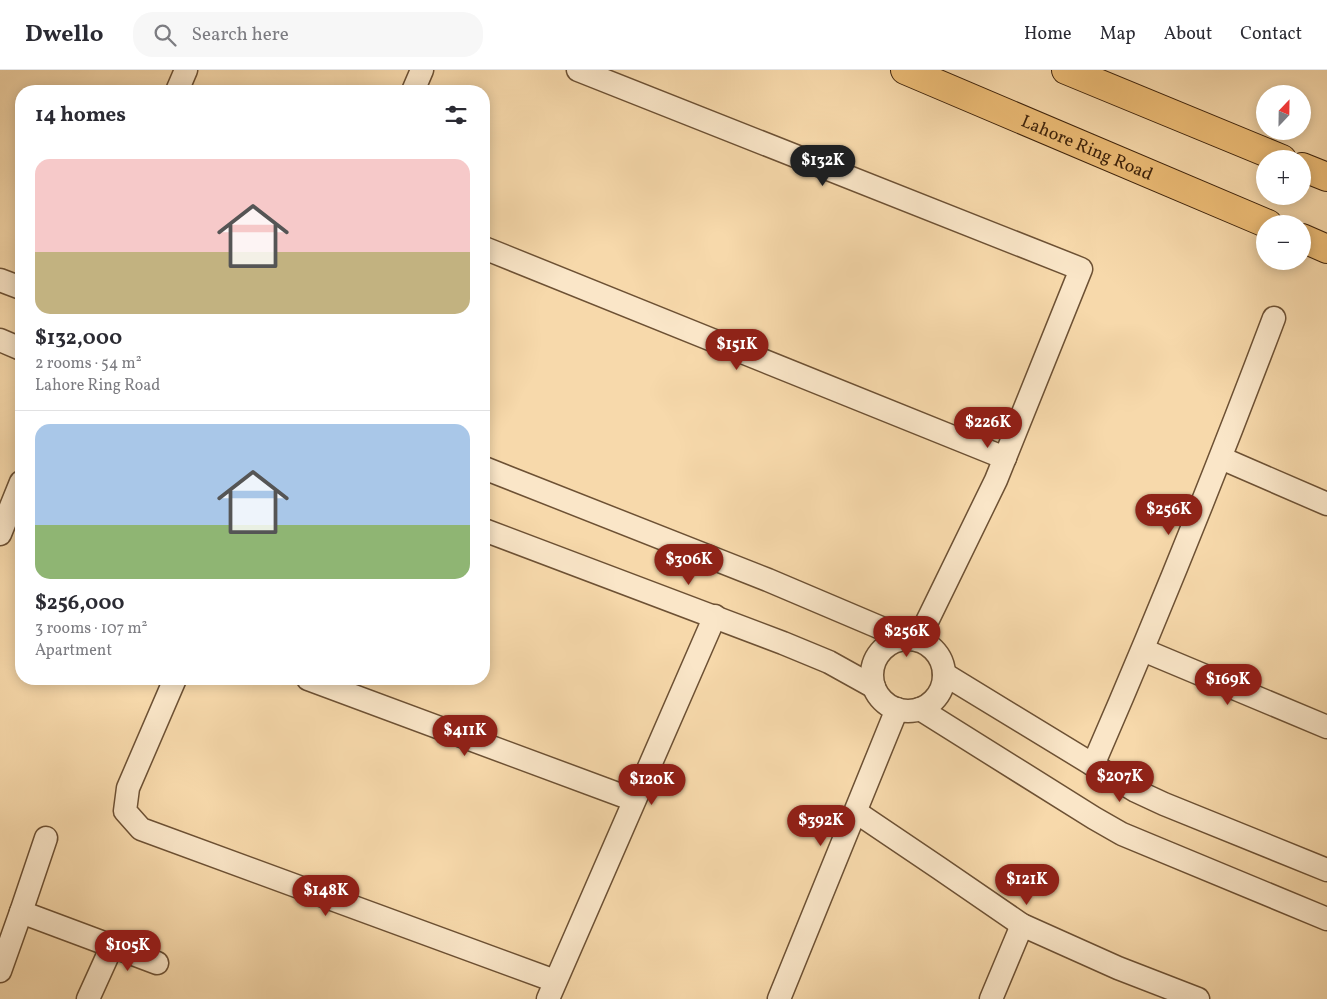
<!DOCTYPE html>
<meta charset="utf-8">
<style>
body{margin:0;font-family:Vollkorn,serif;background:#f7f7f7;color:#2b2b33;height:100vh;display:flex;flex-direction:column;font-size:19px;white-space:nowrap}
*{box-sizing:border-box;margin:0}
p{font-size:16px;color:#7c7c81}
.icon{flex:none;width:28px;height:28px;fill:none;stroke:currentColor;stroke-width:2;stroke-linecap:round;stroke-linejoin:round}
.map{position:relative;flex:1;overflow:hidden}
.panel{position:absolute;left:15px;top:15px;width:475px;height:600px;display:flex;flex-direction:column;background:#fff;border-radius:20px;box-shadow:0 2px 12px #0003}
.panel>*{flex:none}
.needle{width:32px;rotate:22deg}
.fabs{position:absolute;left:1256px;top:15px;display:grid;gap:10px}
.fabs a{display:grid;place-items:center;width:55px;height:55px;border-radius:50%;background:#fff;box-shadow:0 2px 12px #0003;font-size:25px}
.price{position:absolute;translate:-50% -42px;padding:0 11px;border-radius:18px;background:#8f2418;color:#fff;font-size:16px;line-height:32px;filter:drop-shadow(0 1px 2px #0008)}
.price::after{content:'';position:absolute;left:50%;top:30px;width:15px;height:11px;margin-left:-8px;background:inherit;clip-path:polygon(0 0,100% 0,50% 100%)}
.price.active{background:#222;color:#fff}
ul{padding:0;list-style:none}
li{display:grid;align-content:center;gap:10px;height:265px;padding:0 20px}
li+li{border-top:1px solid #e1e1e2}
li span{display:grid;place-items:center;height:155px;border-radius:15px;color:#555}
li>.icon{margin-inline-start:auto}
span .icon{width:90px;height:90px;fill:#fffc;stroke-width:1}
li b{font-size:21px}
h2{display:flex;justify-content:space-between;align-items:center;height:60px;padding:0 20px;font-size:21px}
header{display:flex;align-items:center;gap:30px;box-sizing:border-box;height:70px;padding:0 25px;background:#fff;border-bottom:1px solid #e1e1e2}
header strong{font-size:24px}
nav{display:flex;gap:28px;margin-inline-start:auto;font-size:18px}
.search{width:350px;height:45px;background:#f7f7f7;display:flex;align-items:center;gap:12px;box-sizing:border-box;padding:0 18px;border-radius:20px;color:#7c7c81;font-size:19px}
.map>svg:first-child{display:block}
.lines{fill:none;stroke-linecap:round;stroke-linejoin:round}
.street-casing{stroke:#6d5134;stroke-width:25}
.highway-casing{stroke:#3f240c;stroke-width:30}
.street{stroke:#fae6c8;stroke-width:22}
.highway{stroke:#ecbc76;stroke-width:28}
.labels{text-anchor:middle;stroke-width:5;stroke-linejoin:round;paint-order:stroke}
.street-label{font-size:18px;fill:#3f240c;stroke:#fae6c8}
</style>
<header>
<strong>Dwello</strong>
<div class="search"><svg class="icon" aria-label="search" viewBox="0 0 24 24"><circle cx="10" cy="10" r="6"/><path d="M15 15l6 6"/></svg>Search here</div>
<nav><a>Home</a><a>Map</a><a>About</a><a>Contact</a></nav>
</header>
<div class="map">
<svg width="1327" height="929" viewBox="0 0 1327 929">
<rect width="100%" height="100%" fill="#f7d9ab"/>
<filter id="stains"><feTurbulence type="fractalNoise" baseFrequency=".004" numOctaves="4"/><feColorMatrix values="0 0 0 0 .2 0 0 0 0 .09 0 0 0 0 .02 0 0 0 .5 -.17"/></filter>
<radialGradient id="worn" r=".72"><stop offset=".6" stop-color="#630" stop-opacity="0"/><stop offset="1" stop-color="#630" stop-opacity=".3"/></radialGradient>
<g class="lines">
<g class="street-casing">
<g id="street">
<polyline points="578,0 1081,199 996,410 918,570"/>
<polyline points="177,21 186,0"/>
<polyline points="413,21 422,0"/>
<polyline points="484,178 1005,388"/>
<polyline points="0,210 21,218"/>
<polyline points="0,270 21,279"/>
<polyline points="1221,388 1327,434"/>
<polyline points="484,398 768,510 907,569"/>
<polyline points="484,460 783,573 829,592 874,617"/>
<polyline points="0,464 21,412"/>
<circle cx="908" cy="605" r="36"/>
<polyline points="1143,580 1327,657"/>
<polyline points="944,604 1136,721 1164,734 1327,800"/>
<polyline points="175,609 128,718 125,741 141,759 555,911"/>
<polyline points="308,609 634,730"/>
<polyline points="920,639 1094,748 1122,764 1327,849"/>
<path d="M1093 695C1157 548 1217 399 1274 248"/>
<polyline points="856,742 939,798 1022,855 1118,898 1198,929"/>
<polyline points="21,842 46,768"/>
<polyline points="112,876 157,893"/>
<polyline points="0,901 21,842 112,876 88,929"/>
<polyline points="548,929 715,546"/>
<polyline points="779,929 897,639"/>
<polyline points="991,929 1022,855"/>
</g>
</g>
<g class="highway-casing">
<g id="highway">
<path id="s1" d="M905 0 1268 154"/>
<polyline points="1066,0 1282,89"/>
<polyline points="1302,97 1327,107"/>
<polyline points="1302,168 1327,179"/>
</g>
</g>
<use href="#street" class="street"/>
<use href="#highway" class="highway"/>
</g>
<g class="labels">
<g class="street-label">
<text dy="6" stroke="none"><textPath href="#s1" startOffset="198">Lahore Ring Road</textPath></text>
</g>
</g>
<rect width="100%" height="100%" filter="url(#stains)"/>
<rect width="100%" height="100%" fill="url(#worn)"/>
</svg>
<div class="fabs">
<a><svg class="needle" viewBox="-14 -14 28 28"><path d="M0-13l5 13h-10z" fill="#e53935"/><path d="M0 13l5-13h-10z" fill="#7c7c81"/></svg></a>
<a>+</a>
<a>−</a>
</div>
<b class="price active" style="left:823px;top:117px">$132K</b>
<b class="price" style="left:737px;top:301px">$151K</b>
<b class="price" style="left:988px;top:379px">$226K</b>
<b class="price" style="left:1169px;top:466px">$256K</b>
<b class="price" style="left:689px;top:516px">$306K</b>
<b class="price" style="left:907px;top:588px">$256K</b>
<b class="price" style="left:1228px;top:636px">$169K</b>
<b class="price" style="left:465px;top:687px">$411K</b>
<b class="price" style="left:1120px;top:733px">$207K</b>
<b class="price" style="left:652px;top:736px">$120K</b>
<b class="price" style="left:821px;top:777px">$392K</b>
<b class="price" style="left:1027px;top:836px">$121K</b>
<b class="price" style="left:326px;top:847px">$148K</b>
<b class="price" style="left:128px;top:902px">$105K</b>
<section class="panel">
<h2>14 homes<svg class="icon" aria-label="filters" viewBox="0 0 24 24"><path d="M4 7h16M4 17h16"/><circle cx="9" cy="7" r="2"/><circle cx="15" cy="17" r="2"/></svg></h2>
<ul>
<li><span style="background:linear-gradient(#f6c9c9 60%,#c2b280 0)"><svg class="icon" aria-label="home" viewBox="0 0 24 24"><path d="M3 11l9-7 9 7M6 9v11h12V9"/></svg></span><div><b>$132,000</b><p>2 rooms · 54 m²</p><p>Lahore Ring Road</p></div></li>
<li><span style="background:linear-gradient(#a9c7e8 65%,#8fb573 0)"><svg class="icon" aria-label="home" viewBox="0 0 24 24"><path d="M3 11l9-7 9 7M6 9v11h12V9"/></svg></span><div><b>$256,000</b><p>3 rooms · 107 m²</p><p>Apartment</p></div></li>
</ul>
</section>
</div>
